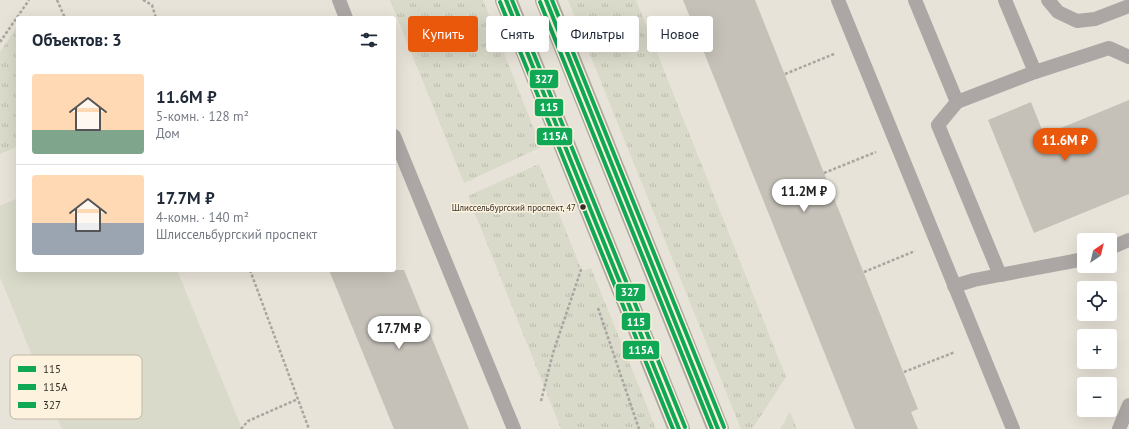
<!DOCTYPE html>
<html lang="ru">
<meta charset="utf-8">
<style>
body{margin:0;font-family:"PT Sans",sans-serif;background:#f2f2f3;color:#1f2937;height:100vh;display:flex;flex-direction:column;font-size:15px;white-space:nowrap}
*{box-sizing:border-box;margin:0}
p{font-size:13px;color:#747a83}
.icon{flex:none;width:22px;height:22px;fill:none;stroke:currentColor;stroke-width:2;stroke-linecap:round;stroke-linejoin:round}
.map{position:relative;flex:1;overflow:hidden}
.details{position:absolute;left:16px;top:16px;width:380px;height:256px;display:flex;flex-direction:column;background:#fff;border-radius:4px;box-shadow:0 4px 16px #0002}
.details>*{flex:none}
.top-card{position:absolute;left:408px;top:16px;width:380px;height:36px;display:flex;gap:8px}
.needle{width:26px;rotate:35deg}
.controls{position:absolute;left:1077px;top:233px;display:grid;gap:8px}
.controls a{display:grid;place-items:center;width:40px;height:40px;border-radius:4px;background:#fff;box-shadow:0 4px 16px #0002;font-size:20px}
.price{position:absolute;translate:-50% -34px;padding:0 9px;border-radius:14px;background:#fff;color:#222;font-size:13px;line-height:26px;filter:drop-shadow(0 1px 2px #0008)}
.price::after{content:'';position:absolute;left:50%;top:24px;width:12px;height:9px;margin-left:-6px;background:inherit;clip-path:polygon(0 0,100% 0,50% 100%)}
.price.selected{background:#ea580c;color:#fff}
ul{padding:0;list-style:none}
li{display:flex;align-items:center;gap:12px;height:100px;padding:0 16px}
li+li{border-top:1px solid #e0e1e3}
li span{display:grid;place-items:center;flex:none;width:112px;height:80px;border-radius:4px;color:#555}
li>.icon{margin-inline-start:auto}
span .icon{width:48px;height:48px;fill:#fffc;stroke-width:1}
li b{font-size:17px}
h2{display:flex;justify-content:space-between;align-items:center;height:48px;padding:0 16px;font-size:17px}
.tag{padding:0 14px;border-radius:4px;background:#fff;box-shadow:0 4px 16px #0002;font-size:14px;line-height:36px}
.tag.selected{background:#ea580c;color:#fff}
.map>svg:first-child{display:block}
.grass{fill:url(#grass-tufts)}
.pitch{fill:#d9dac9}
.building{fill:#c5c0b8}
.lines{fill:none;stroke-linecap:round;stroke-linejoin:round}
.path{stroke:#aaa5a2;stroke-width:2.5;stroke-dasharray:3 2;stroke-linecap:butt}
.lane{stroke:#aca7a4;stroke-width:14}
.primary{stroke:#aea8a3;stroke-width:22}
.bus-1-casing{stroke:#fdf2de;stroke-width:7}
.bus-2-casing{stroke:#fdf2de;stroke-width:7}
.bus-3-casing{stroke:#fdf2de;stroke-width:7}
.bus-1{stroke:#10a855;stroke-width:4}
.bus-2{stroke:#10a855;stroke-width:4}
.bus-3{stroke:#10a855;stroke-width:4}
.bus-dot{fill:#322e27;stroke:#fdf2de;stroke-width:1.5}
.labels{text-anchor:middle;stroke-width:3;stroke-linejoin:round;paint-order:stroke}
.bus-label{font-size:9px;fill:#322e27;stroke:#fdf2de;text-anchor:end}
.key{fill:#fdf2de;stroke:#c0b7a7;stroke-width:1}
.key-label{font-size:11px;fill:#322e27}
.line-badge{stroke:#fdf2de;stroke-width:1.5}
.badge-label{font-size:11px;text-anchor:middle;font-weight:bold;fill:#fff}
</style>
<div class="map">
<svg width="1129" height="429" viewBox="0 0 1129 429">
<defs>
<pattern id="grass-tufts" width="24" height="20" patternUnits="userSpaceOnUse"><rect width="24" height="20" fill="#d9dac9"/><path d="M3 7l-1-3M5 7V3M7 7l1-3M15 17l-1-3M17 17v-4M19 17l1-3" fill="none" stroke="#bbbbad"/></pattern>
</defs>
<rect width="100%" height="100%" fill="#e8e3d8"/>
<g class="grass">
<polygon points="390,0 483,0 541,147 464,183"/>
<polygon points="568,0 636,0 786,377 752,429 741,429"/>
<polygon points="18,25 18,146 0,154 0,52"/>
<polygon points="539,164 582,271 591,268 656,429 561,429 468,196"/>
<polygon points="790,412 797,429 780,429"/>
</g>
<polygon class="pitch" points="18,198 18,270 177,270 242,429 62,429 0,277 0,206"/>
<g class="building">
<polygon points="683,0 755,0 918,409 911,412 918,429 855,429"/>
<polygon points="1129,100 1129,194 1034,233 988,120 1031,102 1044,135"/>
<polygon points="329,270 404,270 469,429 394,429"/>
</g>
<g class="lines">
<g class="path">
<polyline points="57,0 65,18"/>
<polyline points="143,0 152,5 156,18"/>
<polyline points="0,42 29,0"/>
<polyline points="785,74 834,54"/>
<polyline points="824,173 876,152"/>
<polyline points="250,270 309,429"/>
<polyline points="864,272 915,251"/>
<polyline points="598,308 639,429"/>
<polyline points="904,372 955,352"/>
<polyline points="541,401 553,353 582,267"/>
<polyline points="241,429 248,421 298,399"/>
</g>
<g class="lane">
<polyline points="339,0 346,18"/>
<polyline points="838,0 1013,429"/>
<polyline points="915,0 957,102 1035,72 1005,0"/>
<polyline points="1048,0 1058,12 1077,21 1095,19 1129,6"/>
<polyline points="1035,72 1109,48 1129,57"/>
<polyline points="957,102 938,125 1000,275 1079,260 1084,258"/>
<polyline points="394,136 514,429"/>
<polyline points="1110,248 1129,240"/>
<polyline points="954,286 974,280 1000,275"/>
<polyline points="1119,429 1129,405"/>
</g>
<g class="primary">
<polyline points="506,0 679,429"/>
<polyline points="546,0 718,429"/>
</g>
<g class="bus-1-casing">
<g id="bus-1">
<polyline points="506,0 679,429"/>
<polyline points="546,0 718,429"/>
</g>
</g>
<g class="bus-2-casing">
<g id="bus-2">
<polyline points="500,2 673,429"/>
<polyline points="540,2 712,429"/>
</g>
</g>
<g class="bus-3-casing">
<g id="bus-3">
<polyline points="512,0 685,427"/>
<polyline points="552,0 724,427"/>
</g>
</g>
<use href="#bus-1" class="bus-1"/>
<use href="#bus-2" class="bus-2"/>
<use href="#bus-3" class="bus-3"/>
</g>
<circle class="bus-dot" cx="583" cy="207" r="3.5"/>
<g class="labels">
<g class="bus-label">
<text x="576" y="211">Шлиссельбургский проспект, 47</text>
</g>
</g>
<rect x="10" y="355" width="132" height="64" rx="6" class="key"/>
<rect x="18" y="366" width="18" height="6" fill="#10a855"/>
<rect x="18" y="384" width="18" height="6" fill="#10a855"/>
<rect x="18" y="402" width="18" height="6" fill="#10a855"/>
<g class="key-label">
<text x="43" y="373">115</text>
<text x="43" y="391">115А</text>
<text x="43" y="409">327</text>
</g>
<g class="line-badge">
<rect x="529" y="69" width="30" height="20" rx="4" fill="#10a855"/>
<rect x="534" y="98" width="30" height="19" rx="4" fill="#10a855"/>
<rect x="536" y="127" width="37" height="19" rx="4" fill="#10a855"/>
<rect x="615" y="283" width="31" height="19" rx="4" fill="#10a855"/>
<rect x="621" y="312" width="30" height="19" rx="4" fill="#10a855"/>
<rect x="622" y="340" width="38" height="20" rx="4" fill="#10a855"/>
</g>
<g class="badge-label">
<text x="544" y="83">327</text>
<text x="549" y="111">115</text>
<text x="555" y="140">115А</text>
<text x="630" y="296">327</text>
<text x="636" y="326">115</text>
<text x="641" y="354">115А</text>
</g>
</svg>
<div class="controls">
<a><svg class="needle" viewBox="-14 -14 28 28"><path d="M0-13l5 13h-10z" fill="#e53935"/><path d="M0 13l5-13h-10z" fill="#747a83"/></svg></a>
<a><svg class="icon" aria-label="locate" viewBox="0 0 24 24"><circle cx="12" cy="12" r="6"/><path d="M12 2v4M12 18v4M2 12h4M18 12h4"/></svg></a>
<a>+</a>
<a>−</a>
</div>
<b class="price selected" style="left:1065px;top:162px">11.6M ₽</b>
<b class="price" style="left:804px;top:213px">11.2M ₽</b>
<b class="price" style="left:399px;top:350px">17.7M ₽</b>
<div class="top-card">
<a class="tag selected">Купить</a>
<a class="tag">Снять</a>
<a class="tag">Фильтры</a>
<a class="tag">Новое</a>
</div>
<section class="details">
<h2>Объектов: 3<svg class="icon" aria-label="filters" viewBox="0 0 24 24"><path d="M4 7h16M4 17h16"/><circle cx="9" cy="7" r="2"/><circle cx="15" cy="17" r="2"/></svg></h2>
<ul>
<li><span style="background:linear-gradient(#ffd9b3 70%,#7fa58c 0)"><svg class="icon" aria-label="home" viewBox="0 0 24 24"><path d="M3 11l9-7 9 7M6 9v11h12V9"/></svg></span><div><b>11.6M ₽</b><p>5-комн. · 128 m²</p><p>Дом</p></div></li>
<li><span style="background:linear-gradient(#ffd9b3 60%,#9aa5b1 0)"><svg class="icon" aria-label="home" viewBox="0 0 24 24"><path d="M3 11l9-7 9 7M6 9v11h12V9"/></svg></span><div><b>17.7M ₽</b><p>4-комн. · 140 m²</p><p>Шлиссельбургский проспект</p></div></li>
</ul>
</section>
</div>
